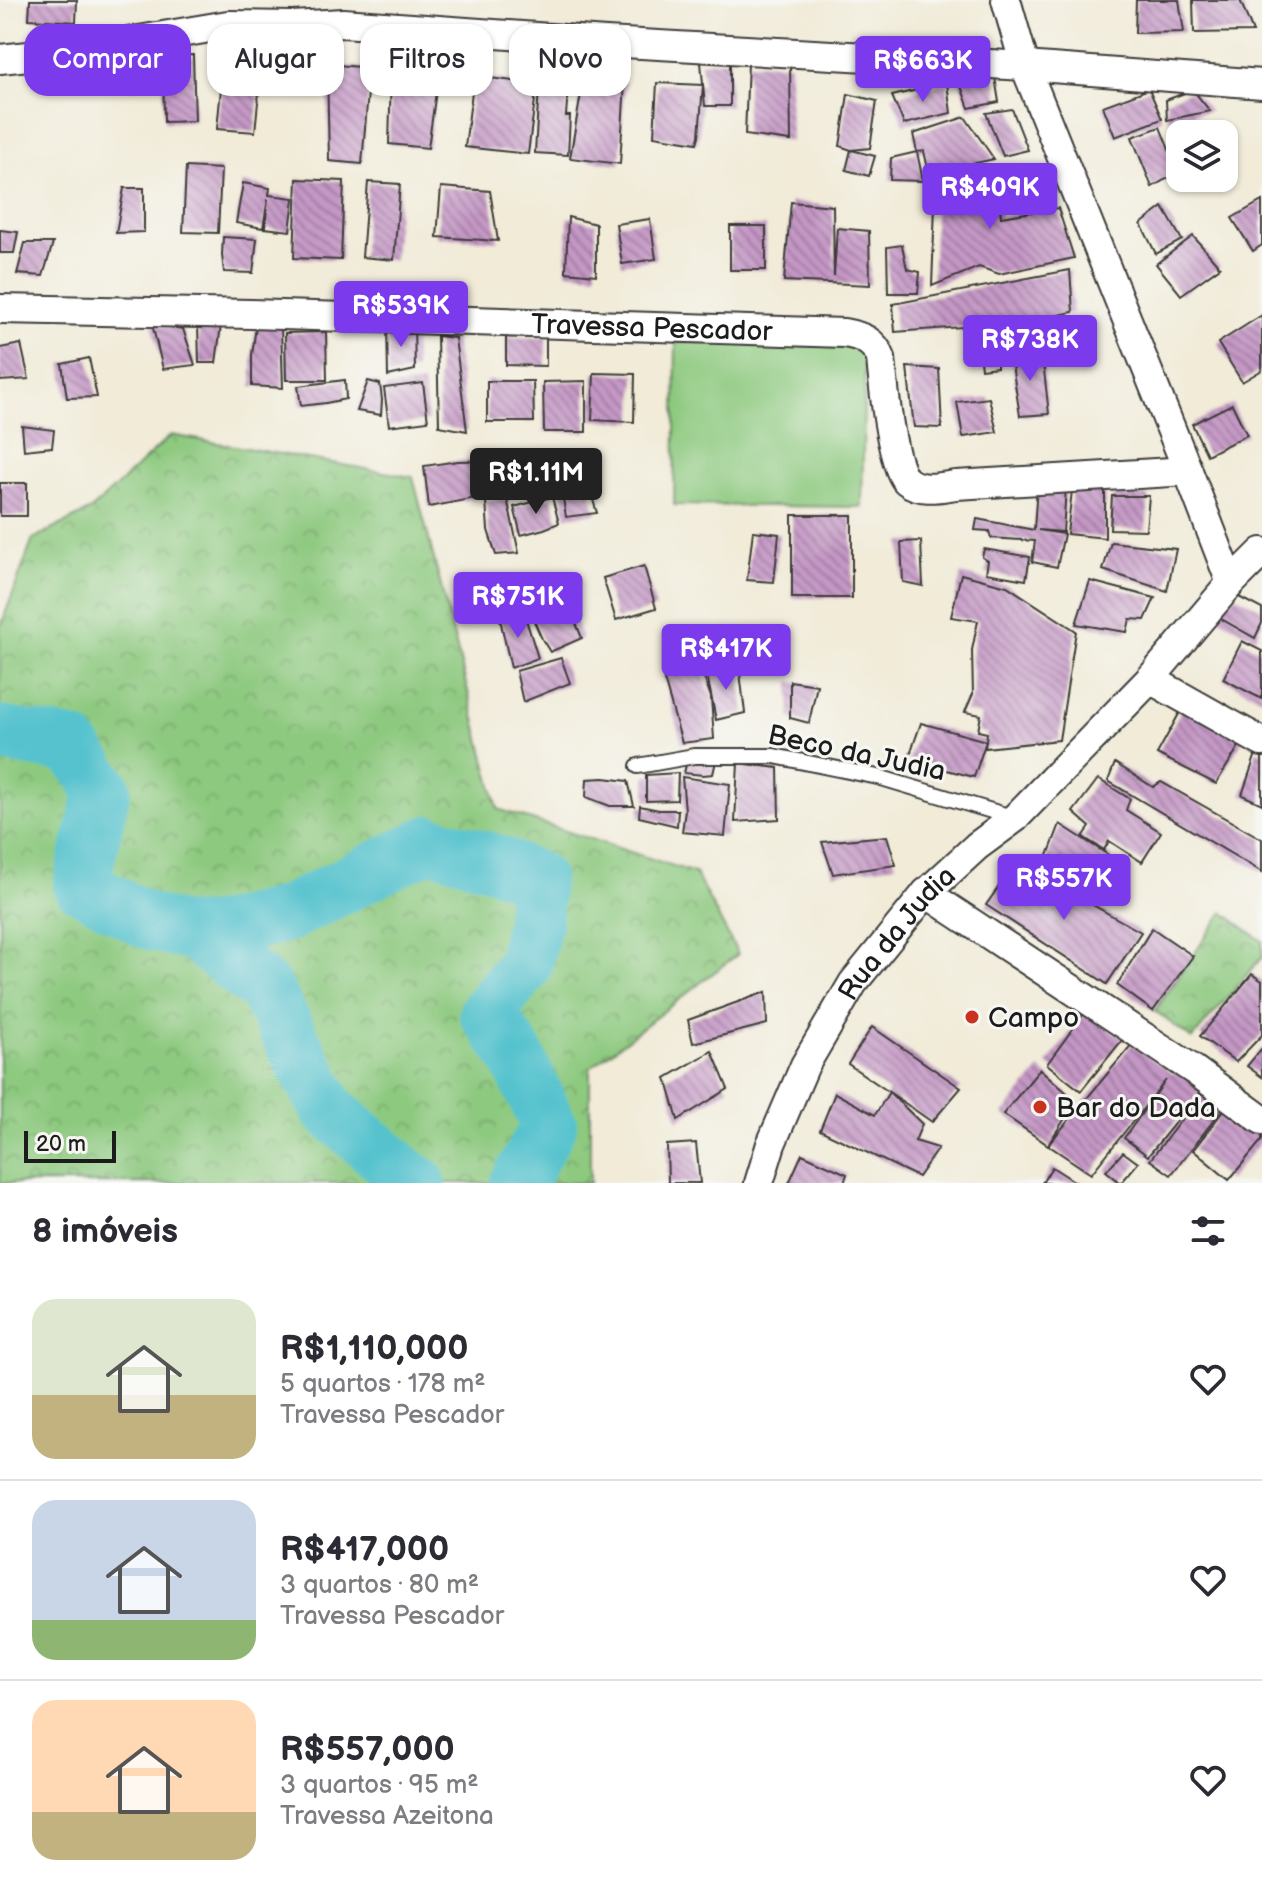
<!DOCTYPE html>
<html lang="pt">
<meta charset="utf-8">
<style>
body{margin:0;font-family:"Balsamiq Sans",sans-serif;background:#f7f7f7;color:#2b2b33;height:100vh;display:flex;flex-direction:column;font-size:30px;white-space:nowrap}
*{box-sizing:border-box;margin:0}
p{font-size:26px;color:#7c7c81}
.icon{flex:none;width:44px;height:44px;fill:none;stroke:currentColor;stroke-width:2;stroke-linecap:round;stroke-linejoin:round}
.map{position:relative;height:1183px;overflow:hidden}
.sheet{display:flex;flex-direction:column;background:#fff;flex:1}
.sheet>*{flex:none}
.banner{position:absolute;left:24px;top:24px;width:800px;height:72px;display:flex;gap:16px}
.controls{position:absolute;left:1166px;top:120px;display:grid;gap:16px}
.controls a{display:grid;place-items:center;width:72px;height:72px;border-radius:16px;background:#fff;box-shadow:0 2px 6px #0004;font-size:40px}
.scale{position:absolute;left:24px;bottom:20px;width:92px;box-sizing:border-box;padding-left:8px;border:4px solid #1c1c1c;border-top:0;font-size:22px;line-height:28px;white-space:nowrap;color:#1c1c1c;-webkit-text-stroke:6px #f6f6f2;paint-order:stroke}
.price{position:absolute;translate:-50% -68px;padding:0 18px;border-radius:8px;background:#7c3aed;color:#fff;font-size:26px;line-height:52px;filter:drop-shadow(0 2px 4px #0008)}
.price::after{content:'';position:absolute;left:50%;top:48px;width:24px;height:18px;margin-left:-12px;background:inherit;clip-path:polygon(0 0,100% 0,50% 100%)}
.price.selected{background:#222;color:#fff}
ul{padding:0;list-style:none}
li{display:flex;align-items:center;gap:24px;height:200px;padding:0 32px}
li+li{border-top:2px solid #e1e1e2}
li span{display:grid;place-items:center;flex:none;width:224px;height:160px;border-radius:24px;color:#555}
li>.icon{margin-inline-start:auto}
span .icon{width:96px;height:96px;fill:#fffc;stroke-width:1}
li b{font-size:34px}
h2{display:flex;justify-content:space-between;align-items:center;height:96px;padding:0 32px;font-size:34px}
.tag{padding:0 28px;border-radius:24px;background:#fff;box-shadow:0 2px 6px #0004;font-size:28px;line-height:72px}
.tag.selected{background:#7c3aed;color:#fff}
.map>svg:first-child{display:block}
.park{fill:url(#park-crowns);stroke:#54724e;stroke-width:2}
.pitch{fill:#8dc97f;stroke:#54724e;stroke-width:2}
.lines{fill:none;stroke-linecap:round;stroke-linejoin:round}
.river{stroke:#55c2ce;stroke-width:56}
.building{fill:url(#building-back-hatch)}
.service-casing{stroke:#3c3b38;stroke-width:18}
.minor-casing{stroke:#3c3b38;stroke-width:32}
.service{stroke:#fff;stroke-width:14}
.minor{stroke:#fff;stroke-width:28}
.poi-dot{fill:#c8321e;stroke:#f6f6f2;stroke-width:3}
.labels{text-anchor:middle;stroke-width:6;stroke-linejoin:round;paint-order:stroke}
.street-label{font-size:28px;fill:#1c1c1c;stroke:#f6f6f2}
.poi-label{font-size:28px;fill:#1c1c1c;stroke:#f6f6f2;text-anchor:start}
</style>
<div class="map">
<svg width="1262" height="1183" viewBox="0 0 1262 1183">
<defs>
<pattern id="park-crowns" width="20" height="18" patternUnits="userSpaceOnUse" patternTransform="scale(2)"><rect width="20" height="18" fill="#8dc97f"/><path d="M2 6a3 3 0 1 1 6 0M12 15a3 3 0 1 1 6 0" fill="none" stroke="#79ac6d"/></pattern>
<pattern id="building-back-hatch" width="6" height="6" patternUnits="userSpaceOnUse" patternTransform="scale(2)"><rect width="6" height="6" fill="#c497c5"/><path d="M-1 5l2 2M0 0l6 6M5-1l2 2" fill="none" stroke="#9e7a9f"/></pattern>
</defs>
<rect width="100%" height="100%" fill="#f6f6f2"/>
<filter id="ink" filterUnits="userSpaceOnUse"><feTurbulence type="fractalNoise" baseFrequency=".0125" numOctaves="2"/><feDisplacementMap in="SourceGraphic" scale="16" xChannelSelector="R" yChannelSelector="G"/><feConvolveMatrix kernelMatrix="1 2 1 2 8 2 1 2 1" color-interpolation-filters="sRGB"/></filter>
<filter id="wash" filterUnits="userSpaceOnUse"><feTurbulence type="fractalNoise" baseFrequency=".006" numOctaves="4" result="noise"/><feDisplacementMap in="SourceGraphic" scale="32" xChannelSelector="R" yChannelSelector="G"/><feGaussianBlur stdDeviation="1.8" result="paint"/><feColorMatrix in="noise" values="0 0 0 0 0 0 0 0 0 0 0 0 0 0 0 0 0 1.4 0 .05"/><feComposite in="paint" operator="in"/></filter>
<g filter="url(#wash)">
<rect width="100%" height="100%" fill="#f1ebd8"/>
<g class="park">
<polygon points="171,435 413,477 498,809 695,873 738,954 590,1068 590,1183 0,1183 0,628 33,539 91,510"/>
<polygon points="1223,912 1262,941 1262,957 1192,1039 1155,1011"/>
</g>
<polygon class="pitch" points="676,342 865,346 862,507 674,505"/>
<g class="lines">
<g class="river">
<polyline points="0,734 72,746 103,789 81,885 147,921 197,935 265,989 328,1109 409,1178 418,1183"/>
<polyline points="189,932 218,931 287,914 429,843 495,862 536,879 534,923 524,966 487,1013 515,1053 549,1125 518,1183"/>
</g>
</g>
<g id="blocks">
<g class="building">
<polygon points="30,0 77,0 76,22 29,19"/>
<polygon points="1136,0 1179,0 1184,32 1135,33"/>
<polygon points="1193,0 1240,0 1253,32 1194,33"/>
<polygon points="225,48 263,52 255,132 217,129"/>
<polygon points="193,55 195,121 164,122 163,56"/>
<polygon points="97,56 143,61 137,89 92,87"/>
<polygon points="730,60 730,106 705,106 701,62"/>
<polygon points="748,63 790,64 791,141 745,135"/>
<polygon points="327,64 370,68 362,164 329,161"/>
<polygon points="390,65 439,70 428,148 389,144 391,74 387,71"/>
<polygon points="994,71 999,102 969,108 958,78"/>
<polygon points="474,76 537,84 528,154 465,147"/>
<polygon points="584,76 625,82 620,164 570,158"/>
<polygon points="657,83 703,85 699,136 697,143 654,136"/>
<polygon points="947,83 951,113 904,124 892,96"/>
<polygon points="539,86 568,88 566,116 570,116 568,155 535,153"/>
<polygon points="1149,89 1162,119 1115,137 1103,106"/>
<polygon points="1193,90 1210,111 1167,120 1166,100"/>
<polygon points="848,94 877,101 870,148 851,150 840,146"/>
<polygon points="1012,109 1028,150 1003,156 986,113"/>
<polygon points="965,117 994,159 929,173 924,151 917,152 913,134"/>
<polygon points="1160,127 1178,172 1152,187 1132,137"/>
<polygon points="851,150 875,156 869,176 846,170"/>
<polygon points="917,152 923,181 890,180 891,158"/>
<polygon points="186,167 221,169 218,233 183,232"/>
<polygon points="996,170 1001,217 1058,208 1074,258 999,274 979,267 932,286 936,178"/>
<polygon points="297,179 344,181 341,260 294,258"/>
<polygon points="368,182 400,184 394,260 362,257"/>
<polygon points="243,183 270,188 269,195 294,198 290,231 265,228 268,199 263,228 236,223"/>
<polygon points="441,187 490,191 498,241 437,237"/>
<polygon points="124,188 144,188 144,232 116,233"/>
<polygon points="1262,201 1262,245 1253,251 1232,218"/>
<polygon points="791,202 833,206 834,276 837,228 869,231 870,285 784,281"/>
<polygon points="1163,207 1182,240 1156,254 1141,224"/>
<polygon points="568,217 596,224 596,275 566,272"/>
<polygon points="650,219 656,259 622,264 616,224"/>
<rect x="730" y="226" width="36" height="44"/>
<polygon points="0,230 18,232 14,253 0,253"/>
<polygon points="1193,236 1220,267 1181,295 1156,264"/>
<polygon points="223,237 257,239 253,273 224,272 222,255"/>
<polygon points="25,243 53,243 43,276 17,274"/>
<polygon points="902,245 907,269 920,272 918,293 888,293 887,247"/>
<polygon points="1070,270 1073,312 998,327 997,367 981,369 976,326 895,332 893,304"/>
<polygon points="1262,315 1262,370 1242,382 1218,343"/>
<polygon points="152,324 183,329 195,365 163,369"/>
<polygon points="387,324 414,324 415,370 388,376"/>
<polygon points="198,325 221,325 216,363 199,363"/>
<polygon points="256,326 281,327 283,388 252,386 252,355"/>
<polygon points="326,332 327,380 286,380 285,333"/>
<polygon points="437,336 455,338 467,431 439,426"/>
<polygon points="506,337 546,338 546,366 506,365"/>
<polygon points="21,344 29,379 0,381 0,348"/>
<polygon points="1010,352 1042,353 1049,414 1020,416"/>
<polygon points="89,358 97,397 67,398 62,364"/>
<polygon points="907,367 939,369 942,428 914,427"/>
<polygon points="594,373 635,374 634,422 592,420"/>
<polygon points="345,380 346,399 326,403 301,406 298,386"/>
<polygon points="368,381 380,384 382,400 381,415 357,411"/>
<polygon points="487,381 533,381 534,422 487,422"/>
<polygon points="586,381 586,432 544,432 543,382"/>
<polygon points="423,383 428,421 389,426 384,388"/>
<polygon points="989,398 997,432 963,437 957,402"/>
<polygon points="1232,404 1247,435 1207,455 1192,424"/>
<polygon points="22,426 54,430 52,447 24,450"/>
<polygon points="506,460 506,492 429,507 424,466 458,461"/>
<polygon points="1073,482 1105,483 1105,538 1067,534"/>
<rect x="0" y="483" width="27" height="33"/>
<polygon points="1037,485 1066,487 1063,532 1038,530 1064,534 1057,567 1032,562 1035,541 991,538 989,531 975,530 977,519 1034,530"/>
<polygon points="575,490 590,490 597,513 566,517 562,492"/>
<polygon points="1112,496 1149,496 1146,530 1110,529"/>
<polygon points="552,497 559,523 544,529 521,535 514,507"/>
<polygon points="507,498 519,553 496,555 488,530 486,501"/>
<rect x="792" y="515" width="60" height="83"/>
<polygon points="753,531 779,534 774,582 747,580"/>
<polygon points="921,541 923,586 903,582 901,542"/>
<polygon points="1111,542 1176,549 1167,591 1103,570"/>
<polygon points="984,549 1030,557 1026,580 986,573 988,561 982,557"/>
<polygon points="644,566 656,608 616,620 603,578"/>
<polygon points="961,574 1007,586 1076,631 1059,740 985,748 986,741 974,777 908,760 921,723 986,741 987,733 978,731 981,715 965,712 973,694 972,650 978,621 951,617"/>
<polygon points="1090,581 1155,598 1145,620 1130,619 1127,632 1076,624"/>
<polygon points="560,584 582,638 550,652 542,639 529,610 526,592"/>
<polygon points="1235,595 1262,609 1262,623 1255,638 1216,616"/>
<polygon points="524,613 538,658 511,668 500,619"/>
<polygon points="1242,641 1262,651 1262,699 1223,679"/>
<polygon points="561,658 570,683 523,702 516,671"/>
<polygon points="698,660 711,697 714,739 682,743 663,676"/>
<polygon points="739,665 745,713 716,720 706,670"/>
<polygon points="790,681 817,685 809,723 790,718"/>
<polygon points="1185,703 1244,738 1216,784 1157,754"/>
<polygon points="1257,751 1262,753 1262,804 1242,795"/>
<polygon points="687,761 716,761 713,774 703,775 684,773"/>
<polygon points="738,763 778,768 779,819 735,822"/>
<polygon points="1115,763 1153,787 1161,782 1262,839 1262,872 1108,781"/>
<polygon points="678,773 677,800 646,801 646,775"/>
<polygon points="682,777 730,784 725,836 682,832 685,810"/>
<polygon points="604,778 628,781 634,806 610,806 586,797 587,779"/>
<polygon points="1098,779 1130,799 1126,810 1161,832 1142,862 1109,841 1104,850 1083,837 1090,827 1073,812"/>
<polygon points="640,806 659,810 678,810 677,826 639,817"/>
<polygon points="1060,824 1113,858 1096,880 1082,870 1072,884 1044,866"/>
<polygon points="887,836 896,865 833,874 822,842"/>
<polygon points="1016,862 1141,932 1107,984 986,905"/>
<polygon points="1152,928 1193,956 1153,1011 1117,985"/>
<polygon points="1252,974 1262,981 1262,1035 1236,1062 1200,1036"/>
<polygon points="766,992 767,1024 693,1043 688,1020"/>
<polygon points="1085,1012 1123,1039 1081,1091 1047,1064"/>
<polygon points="872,1027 961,1088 932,1122 889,1092 922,1124 915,1141 938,1148 918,1177 820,1130 835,1093 875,1115 889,1092 848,1064"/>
<polygon points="1132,1044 1172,1074 1176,1070 1204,1087 1148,1156 1124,1138 1166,1080 1091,1174 1048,1145"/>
<polygon points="1262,1048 1262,1077 1247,1066"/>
<polygon points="712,1051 728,1089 678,1120 666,1078"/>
<polygon points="1040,1069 1076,1101 1048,1145 1003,1114"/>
<polygon points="1206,1088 1227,1103 1171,1175 1150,1160"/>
<polygon points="1228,1105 1262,1133 1262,1140 1229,1180 1193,1150"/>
<polygon points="696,1143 700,1183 668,1183 667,1145"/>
<polygon points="1123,1152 1138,1163 1121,1183 1106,1171"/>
<polygon points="802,1154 847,1174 844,1183 789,1183"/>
<polygon points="1052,1167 1077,1183 1042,1183"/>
</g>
</g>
</g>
<g filter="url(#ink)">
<use href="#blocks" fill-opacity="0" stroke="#3c3b38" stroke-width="2"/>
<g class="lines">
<g class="service-casing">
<polyline id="service" points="638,766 694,756 774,756 878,777 1015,818"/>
</g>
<g class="minor-casing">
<g id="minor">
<polyline points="1006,0 1025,66 1188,471 1231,583"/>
<polyline points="0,59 68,52 228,25 293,26 343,23 606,42 1025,66 1262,84"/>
<path id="s1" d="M0 309 251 314 844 333C862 336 874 341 881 358 883 381 891 469 907 481 921 492 941 487 956 485L1188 471"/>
<polyline points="1150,679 1262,742"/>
<polyline points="926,893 1194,1070 1262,1120"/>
<path id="s2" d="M759 1183 771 1144 805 1065 853 983 926 893 977 846 1015 818 1150 679 1231 583 1262 552"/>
</g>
</g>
<use href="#service" class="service"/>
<use href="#minor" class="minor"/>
</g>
</g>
<g class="poi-dot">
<circle cx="972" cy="1017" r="8"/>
<circle cx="1040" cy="1107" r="8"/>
</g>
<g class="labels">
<g class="street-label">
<text dy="10" stroke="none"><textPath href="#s1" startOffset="652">Travessa Pescador</textPath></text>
<text transform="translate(857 752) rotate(12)" y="10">Beco da Judia</text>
<text dy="10" stroke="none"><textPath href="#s2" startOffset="288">Rua da Judia</textPath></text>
</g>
<g class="poi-label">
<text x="988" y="1027">Campo</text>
<text x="1056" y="1117">Bar do Dada</text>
</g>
</g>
</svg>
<div class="controls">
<a><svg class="icon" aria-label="layers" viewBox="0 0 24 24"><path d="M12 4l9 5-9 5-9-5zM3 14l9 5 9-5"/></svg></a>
</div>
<div class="scale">20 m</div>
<b class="price" style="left:923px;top:104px">R$663K</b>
<b class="price" style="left:990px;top:231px">R$409K</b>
<b class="price" style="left:401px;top:349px">R$539K</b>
<b class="price" style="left:1030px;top:383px">R$738K</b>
<b class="price selected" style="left:536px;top:516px">R$1.11M</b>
<b class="price" style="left:518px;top:640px">R$751K</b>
<b class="price" style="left:726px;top:692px">R$417K</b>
<b class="price" style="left:1064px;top:922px">R$557K</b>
<div class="banner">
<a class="tag selected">Comprar</a>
<a class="tag">Alugar</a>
<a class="tag">Filtros</a>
<a class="tag">Novo</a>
</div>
</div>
<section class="sheet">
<h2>8 imóveis<svg class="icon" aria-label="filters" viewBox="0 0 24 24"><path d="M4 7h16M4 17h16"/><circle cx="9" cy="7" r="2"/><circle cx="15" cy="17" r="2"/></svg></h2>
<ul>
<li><span style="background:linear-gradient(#dfe7d0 60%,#c2b280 0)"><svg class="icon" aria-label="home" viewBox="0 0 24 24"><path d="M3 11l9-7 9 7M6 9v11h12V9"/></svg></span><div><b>R$1,110,000</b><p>5 quartos · 178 m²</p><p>Travessa Pescador</p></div><svg class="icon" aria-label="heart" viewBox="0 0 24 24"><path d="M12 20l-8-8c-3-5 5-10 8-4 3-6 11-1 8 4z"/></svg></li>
<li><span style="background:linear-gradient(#c9d6e8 75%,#8fb573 0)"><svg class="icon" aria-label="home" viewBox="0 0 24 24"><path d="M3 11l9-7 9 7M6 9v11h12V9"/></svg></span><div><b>R$417,000</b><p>3 quartos · 80 m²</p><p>Travessa Pescador</p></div><svg class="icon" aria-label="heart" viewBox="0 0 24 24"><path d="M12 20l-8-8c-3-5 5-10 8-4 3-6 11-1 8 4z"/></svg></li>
<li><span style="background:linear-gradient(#ffd9b3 70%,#c2b280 0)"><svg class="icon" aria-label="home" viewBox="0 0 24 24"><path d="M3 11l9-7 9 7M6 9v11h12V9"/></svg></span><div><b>R$557,000</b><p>3 quartos · 95 m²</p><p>Travessa Azeitona</p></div><svg class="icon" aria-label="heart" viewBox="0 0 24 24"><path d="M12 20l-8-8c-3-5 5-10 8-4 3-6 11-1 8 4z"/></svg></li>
</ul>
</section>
